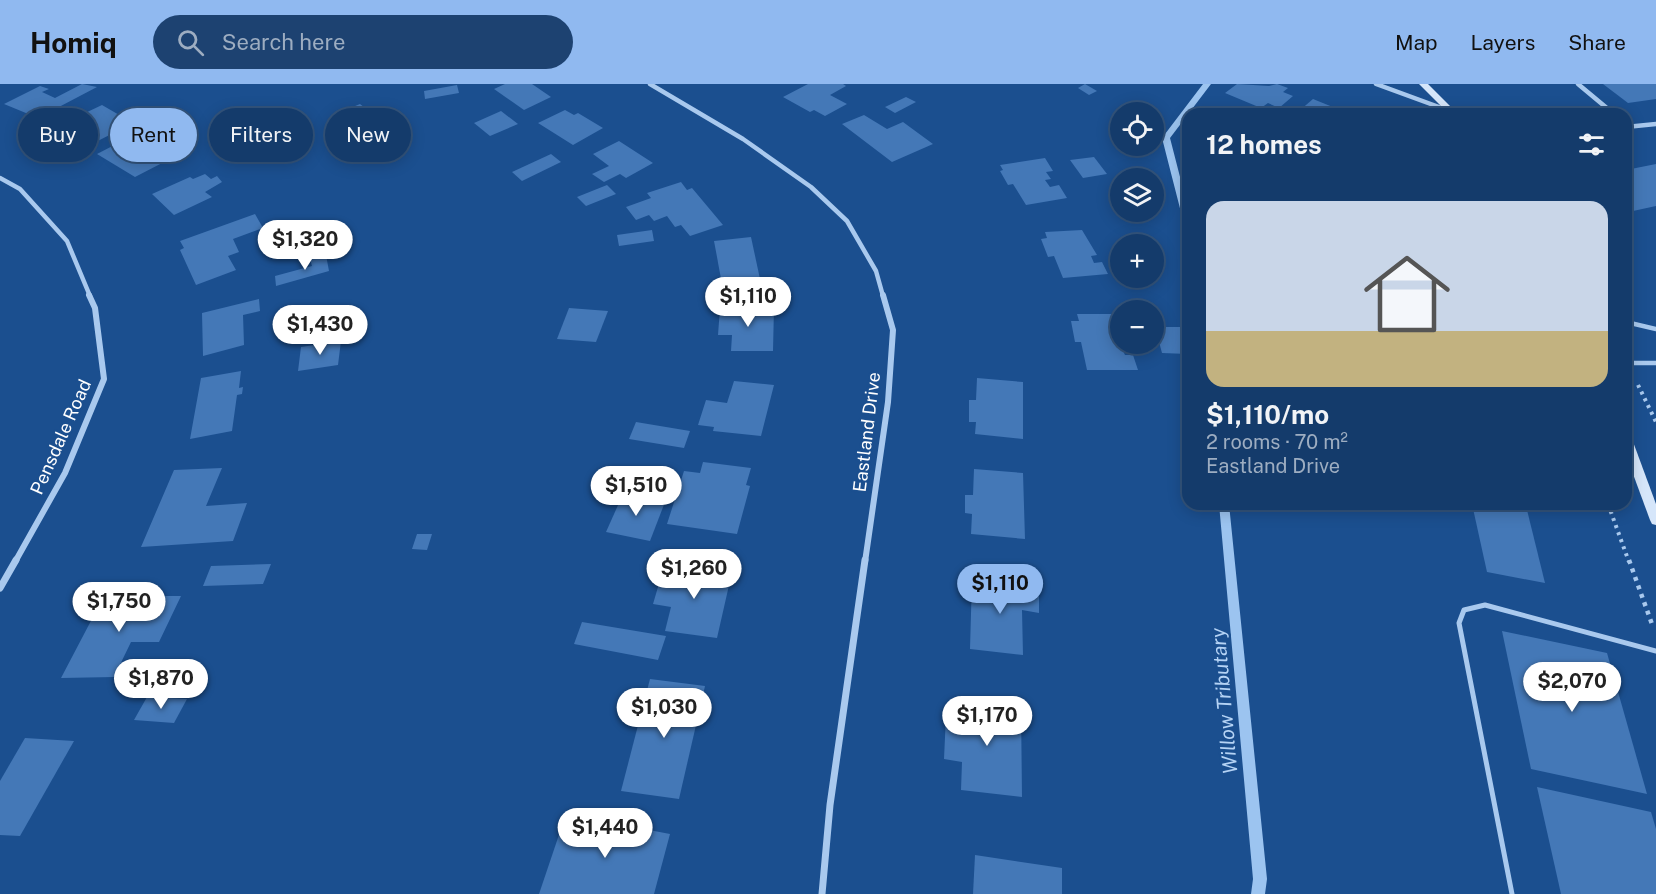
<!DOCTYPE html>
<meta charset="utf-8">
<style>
body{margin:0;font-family:"Public Sans",sans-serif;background:#1d4271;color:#f1f3f6;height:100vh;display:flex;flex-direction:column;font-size:22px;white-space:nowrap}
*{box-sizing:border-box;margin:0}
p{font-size:20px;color:#9dadc1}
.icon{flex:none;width:33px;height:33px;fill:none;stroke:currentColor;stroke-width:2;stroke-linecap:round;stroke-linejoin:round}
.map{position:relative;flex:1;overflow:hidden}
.panel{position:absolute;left:1182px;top:24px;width:450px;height:402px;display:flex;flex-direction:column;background:#143b6b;border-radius:18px;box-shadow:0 3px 15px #0003,0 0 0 2px #33557e}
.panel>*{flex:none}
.banner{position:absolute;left:18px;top:24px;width:570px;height:54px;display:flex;gap:12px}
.tools{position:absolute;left:1110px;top:18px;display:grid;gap:12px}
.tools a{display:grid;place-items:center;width:54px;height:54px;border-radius:50%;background:#143b6b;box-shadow:0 3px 15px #0003,0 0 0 2px #33557e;font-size:30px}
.price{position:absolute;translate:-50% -51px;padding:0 14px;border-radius:21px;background:#fff;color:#222;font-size:20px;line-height:39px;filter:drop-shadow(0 2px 3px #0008)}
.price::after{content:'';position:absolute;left:50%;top:36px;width:18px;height:14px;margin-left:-9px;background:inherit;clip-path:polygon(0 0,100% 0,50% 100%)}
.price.on{background:#90b9f0;color:#111}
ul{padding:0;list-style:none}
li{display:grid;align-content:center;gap:12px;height:318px;padding:0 24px}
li+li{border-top:2px solid #33557e}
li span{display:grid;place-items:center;height:186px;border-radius:18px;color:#555}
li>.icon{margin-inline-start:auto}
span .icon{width:108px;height:108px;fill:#fffc;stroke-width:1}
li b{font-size:26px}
h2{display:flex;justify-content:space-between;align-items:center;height:72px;padding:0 24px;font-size:26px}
.tag{padding:0 21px;border-radius:27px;background:#143b6b;box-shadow:0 3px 15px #0003,0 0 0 2px #33557e;font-size:21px;line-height:54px}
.tag.on{background:#90b9f0;color:#111}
header{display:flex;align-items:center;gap:36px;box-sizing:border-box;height:84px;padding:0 30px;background:#90b9f0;color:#111}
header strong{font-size:28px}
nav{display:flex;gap:33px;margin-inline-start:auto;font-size:21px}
.search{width:420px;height:54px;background:#1d4271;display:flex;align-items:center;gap:15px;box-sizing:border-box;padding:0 21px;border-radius:33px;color:#9dadc1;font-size:22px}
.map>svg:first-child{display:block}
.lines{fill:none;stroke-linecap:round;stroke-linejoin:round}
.stream{fill:#9cc4f0;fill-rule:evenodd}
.building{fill:#4478b7}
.path-far1{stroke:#a9c9ee;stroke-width:4;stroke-dasharray:3 4.5;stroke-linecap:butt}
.path{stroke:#a9c9ee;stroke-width:4.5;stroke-dasharray:4 5;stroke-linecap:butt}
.service-far1{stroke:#a9c9ee;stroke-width:4.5}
.service{stroke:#a9c9ee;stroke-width:5}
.minor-far2{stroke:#a9c9ee;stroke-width:4.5}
.minor-far1{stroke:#a9c9ee;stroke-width:6}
.minor{stroke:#a9c9ee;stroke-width:7}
.secondary{fill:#d6e6fa;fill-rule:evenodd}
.labels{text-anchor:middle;stroke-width:4.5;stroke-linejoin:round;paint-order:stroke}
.street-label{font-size:18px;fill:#fff;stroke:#1b4f8f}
.water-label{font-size:20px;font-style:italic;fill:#b5d3f5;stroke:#1b4f8f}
</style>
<header>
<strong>Homiq</strong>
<div class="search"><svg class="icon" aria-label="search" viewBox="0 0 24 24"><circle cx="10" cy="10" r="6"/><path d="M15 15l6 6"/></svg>Search here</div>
<nav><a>Map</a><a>Layers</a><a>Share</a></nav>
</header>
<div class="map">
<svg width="1656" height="810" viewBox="0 0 1656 810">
<rect width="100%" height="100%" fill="#1b4f8f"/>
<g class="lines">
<g class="stream">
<polygon points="1203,0 1211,0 1170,54 1188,124 1188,143 1184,140 1162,54"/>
<polygon points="1219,420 1229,420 1267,795 1265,810 1251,810 1253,795"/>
</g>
</g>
<g class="building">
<polygon points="82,0 97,3 38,34 4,20 40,2 49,5 42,8 55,14"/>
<polygon points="505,0 532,0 551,13 524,26 494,5"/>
<polygon points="808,0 843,0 846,2 830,11 847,20 825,32 814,26 810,28 783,13"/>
<polygon points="1085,0 1097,7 1089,11 1078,4"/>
<polygon points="1237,0 1269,2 1277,0 1288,4 1283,8 1293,12 1279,24 1268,19 1261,24 1225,9"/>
<polygon points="1603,0 1656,0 1656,15 1628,19"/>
<polygon points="457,1 459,9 425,15 424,7"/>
<polygon points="906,13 916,18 895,29 885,23"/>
<polygon points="1313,15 1350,30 1307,30 1299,27"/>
<polygon points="360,20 370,28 340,41 331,32"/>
<polygon points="102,21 133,39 86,63 48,41 77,27 83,30"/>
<polygon points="565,26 574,31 578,29 603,44 573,61 538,39"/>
<polygon points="501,27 518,40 490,52 474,39"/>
<polygon points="864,31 887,45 903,38 933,60 892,78 842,40"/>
<polygon points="158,52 174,62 156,72 166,77 135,93 97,70 126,55 138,62"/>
<polygon points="619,57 653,79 626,94 620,90 604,98 592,90 609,82 593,70"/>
<polygon points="551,70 561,78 522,97 512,88"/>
<polygon points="1094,73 1107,90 1083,94 1070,76"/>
<polygon points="1045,74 1053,87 1046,88 1051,95 1045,96 1050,103 1059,101 1067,114 1026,121 1013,100 1008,101 1000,87 1003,86 1000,81"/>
<polygon points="1656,80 1656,122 1633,127 1626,122 1626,86"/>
<polygon points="205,90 211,95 217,92 222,98 205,108 212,113 174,131 152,110 190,93 193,95"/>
<polygon points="681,98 687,106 692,104 723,141 690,152 681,141 675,143 667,132 654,137 649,131 636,136 626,123 651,114 647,109"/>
<polygon points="607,101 616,110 586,122 577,113"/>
<polygon points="255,130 263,144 233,155 239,168 228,172 236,186 196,201 180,166 184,164 180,157"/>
<polygon points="333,140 340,147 327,153 321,146"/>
<polygon points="652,146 654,157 619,162 617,151"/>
<polygon points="1082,146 1097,171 1091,172 1094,179 1102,178 1108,190 1063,194 1054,172 1048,173 1041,155 1047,154 1045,148"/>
<polygon points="1146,151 1152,160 1125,160 1122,153"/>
<polygon points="751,153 760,195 722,200 714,157"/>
<polygon points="326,171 329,187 276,202 275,192 312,182 310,175"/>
<polygon points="259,215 260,227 243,231 244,261 203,272 202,229"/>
<polygon points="774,223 773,267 731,267 732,251 718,251 720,224"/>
<polygon points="569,224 608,227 596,258 557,255"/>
<polygon points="1077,230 1117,230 1120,260 1125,271 1133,271 1138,286 1087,286 1081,258 1075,258 1071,237 1079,237"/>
<polygon points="1155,243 1185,243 1188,270 1162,269"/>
<polygon points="341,257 338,281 298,287 301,263"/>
<polygon points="241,287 239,304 243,303 242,310 237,311 232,347 190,355 201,294"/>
<polygon points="977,294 1023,298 1023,355 975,350 976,338 969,338 969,316 976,316"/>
<polygon points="734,297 774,301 761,352 713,347 714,343 698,341 706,316 727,319"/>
<polygon points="636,338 690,347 684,364 629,355"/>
<polygon points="703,378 751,384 746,401 750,402 737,450 667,440 684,387 700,389"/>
<polygon points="222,384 206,422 247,419 233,457 141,463 174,386"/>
<polygon points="974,385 1023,389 1025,455 971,450 972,430 965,429 965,411 973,411"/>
<polygon points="623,410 665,418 650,457 606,448"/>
<polygon points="1472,420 1495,420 1527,426 1545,499 1487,488"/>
<polygon points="417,450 432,450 427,466 412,465"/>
<polygon points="271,480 263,500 203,502 211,482"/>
<polygon points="686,482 732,488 717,554 665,547 671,523 653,520 663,486 685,489"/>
<polygon points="972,494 1039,501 1039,529 1022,526 1023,571 970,565"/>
<polygon points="104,512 181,512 159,558 131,558 114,593 61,594"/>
<polygon points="582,538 666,552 658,576 574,560"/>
<polygon points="1502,547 1607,569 1647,710 1531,685"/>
<polygon points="650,595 705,602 679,715 621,707"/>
<polygon points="147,613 187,615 174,639 134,636"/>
<polygon points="965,616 1021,622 1022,713 961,706 962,678 944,675 946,631 964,633"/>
<polygon points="25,654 74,657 20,752 0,751 0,697"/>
<polygon points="1537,703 1651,728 1656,745 1656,810 1561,810"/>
<polygon points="566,730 670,750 654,810 539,810"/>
<polygon points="975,771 1062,784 1062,810 973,810"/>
</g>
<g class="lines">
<g class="path-far1">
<polyline points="1638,301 1656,338"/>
<polyline points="1608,420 1629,478"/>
</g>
<polyline class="path" points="1629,476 1653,543"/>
<g class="service-far1">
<polyline points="1626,238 1656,245"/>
<polyline points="1626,279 1656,279"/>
</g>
<polyline class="service" points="1512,810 1459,539 1464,526 1485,521 1656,567"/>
<g class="minor-far2">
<polyline points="650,0 743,55 811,103 847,137 876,187 883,212"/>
<polyline points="1376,0 1458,30"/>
<polyline points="1578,0 1614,30"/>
<polyline points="1626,43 1656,40"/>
<polyline points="0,94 20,105 67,157 90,212"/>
</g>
<g class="minor-far1">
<polyline points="15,478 65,389 104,295 95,224 89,211"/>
<polyline points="865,478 888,318 893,246 883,211"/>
</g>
<g class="minor">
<polyline points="0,504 16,476"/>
<polyline points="822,810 830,721 865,476"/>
</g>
<g class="secondary">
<polygon points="1419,0 1428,0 1458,30 1449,30"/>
<polygon points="1626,351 1632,355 1656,420 1656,441 1652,440 1650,436 1626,371"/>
</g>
</g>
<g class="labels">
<g class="street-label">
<text transform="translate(867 348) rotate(-83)" y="6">Eastland Drive</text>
<text transform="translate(61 353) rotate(-66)" y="6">Pensdale Road</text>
</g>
<g class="water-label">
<text transform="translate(1224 617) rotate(-95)" y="7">Willow Tributary</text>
</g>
</g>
</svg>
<div class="tools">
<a><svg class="icon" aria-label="locate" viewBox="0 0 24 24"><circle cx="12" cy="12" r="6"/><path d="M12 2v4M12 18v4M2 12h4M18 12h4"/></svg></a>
<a><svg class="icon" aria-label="layers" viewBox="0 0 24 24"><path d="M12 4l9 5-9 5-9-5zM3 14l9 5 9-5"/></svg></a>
<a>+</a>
<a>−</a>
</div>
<b class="price" style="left:305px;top:187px">$1,320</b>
<b class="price" style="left:748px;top:244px">$1,110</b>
<b class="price" style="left:320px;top:272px">$1,430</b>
<b class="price" style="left:636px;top:433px">$1,510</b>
<b class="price" style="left:694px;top:516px">$1,260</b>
<b class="price on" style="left:1000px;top:531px">$1,110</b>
<b class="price" style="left:119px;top:549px">$1,750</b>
<b class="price" style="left:161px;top:626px">$1,870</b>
<b class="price" style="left:1572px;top:629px">$2,070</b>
<b class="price" style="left:664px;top:655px">$1,030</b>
<b class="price" style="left:987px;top:663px">$1,170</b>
<b class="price" style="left:605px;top:775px">$1,440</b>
<div class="banner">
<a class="tag">Buy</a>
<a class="tag on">Rent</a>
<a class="tag">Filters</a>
<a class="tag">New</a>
</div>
<section class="panel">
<h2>12 homes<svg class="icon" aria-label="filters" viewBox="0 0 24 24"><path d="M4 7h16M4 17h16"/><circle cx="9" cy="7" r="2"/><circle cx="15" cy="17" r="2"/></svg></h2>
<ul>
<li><span style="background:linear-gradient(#c9d6e8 70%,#c2b280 0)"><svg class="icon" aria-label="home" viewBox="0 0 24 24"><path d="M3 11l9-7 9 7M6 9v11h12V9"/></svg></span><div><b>$1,110/mo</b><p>2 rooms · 70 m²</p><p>Eastland Drive</p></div></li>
</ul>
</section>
</div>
